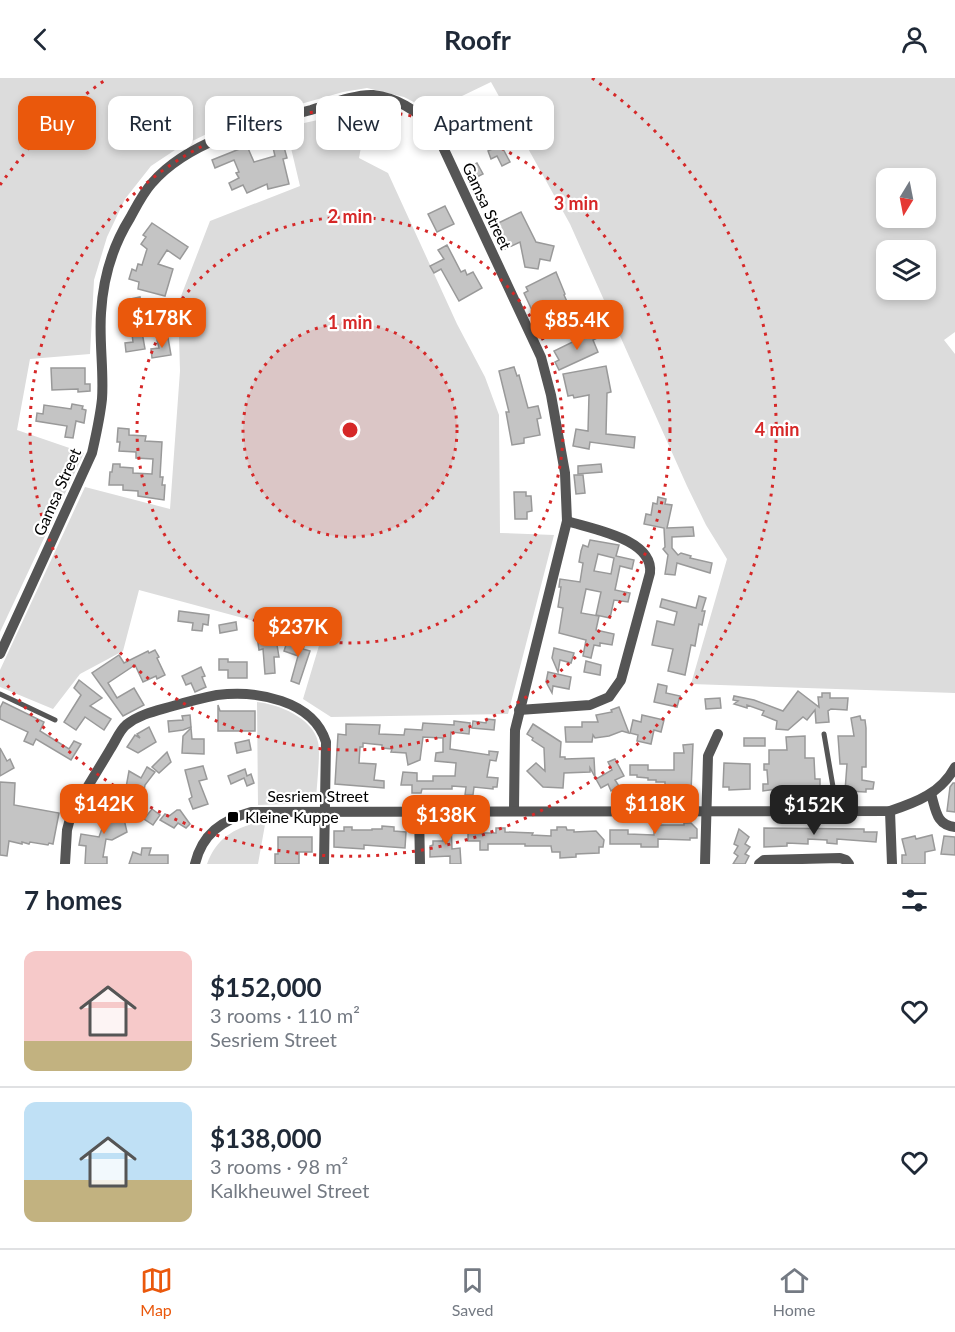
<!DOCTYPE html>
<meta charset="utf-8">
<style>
body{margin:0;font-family:Lato,sans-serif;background:#f2f2f3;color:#1f2937;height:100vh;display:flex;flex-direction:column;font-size:22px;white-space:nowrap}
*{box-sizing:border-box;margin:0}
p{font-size:20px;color:#747a83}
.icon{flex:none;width:33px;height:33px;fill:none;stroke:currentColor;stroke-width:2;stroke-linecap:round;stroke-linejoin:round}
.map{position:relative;height:786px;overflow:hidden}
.drawer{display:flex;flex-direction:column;background:#fff;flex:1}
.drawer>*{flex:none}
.guide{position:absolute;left:18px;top:18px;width:600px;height:54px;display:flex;gap:12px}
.needle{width:39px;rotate:190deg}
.buttons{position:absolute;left:876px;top:90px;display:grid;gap:12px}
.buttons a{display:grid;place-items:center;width:60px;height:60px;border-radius:12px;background:#fff;box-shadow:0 3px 9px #0003;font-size:30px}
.price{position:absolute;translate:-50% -51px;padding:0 14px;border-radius:12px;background:#ea580c;color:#fff;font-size:20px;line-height:39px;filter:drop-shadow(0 2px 3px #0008)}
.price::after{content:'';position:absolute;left:50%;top:36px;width:18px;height:14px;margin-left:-9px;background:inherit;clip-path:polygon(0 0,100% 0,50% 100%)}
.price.selected{background:#222;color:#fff}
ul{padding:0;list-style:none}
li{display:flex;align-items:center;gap:18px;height:150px;padding:0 24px}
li+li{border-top:2px solid #e0e1e3}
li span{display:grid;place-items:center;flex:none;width:168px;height:120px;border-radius:12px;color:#555}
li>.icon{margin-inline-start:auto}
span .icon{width:72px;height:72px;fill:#fffc;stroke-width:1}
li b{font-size:26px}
h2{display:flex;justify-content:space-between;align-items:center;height:72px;padding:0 24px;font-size:26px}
.chip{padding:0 21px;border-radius:12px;background:#fff;box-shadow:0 3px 9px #0003;font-size:21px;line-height:54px}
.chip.selected{background:#ea580c;color:#fff}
header{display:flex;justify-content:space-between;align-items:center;height:78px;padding:0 24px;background:#fff;font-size:27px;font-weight:700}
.menu{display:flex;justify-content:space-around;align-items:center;height:84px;border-top:2px solid #e0e1e3;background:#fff;font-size:16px;color:#747a83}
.menu a{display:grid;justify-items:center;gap:3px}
.menu .selected{color:#ea580c}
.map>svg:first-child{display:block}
.green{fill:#dcdcdc;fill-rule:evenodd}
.building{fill:#c4c4c4;stroke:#999;stroke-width:1.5;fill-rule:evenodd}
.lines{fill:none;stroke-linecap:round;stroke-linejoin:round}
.lane{stroke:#555;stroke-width:5}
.street{stroke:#555;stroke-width:10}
.ring{fill:none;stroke:#d62828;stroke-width:3;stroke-dasharray:3 6}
.poi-dot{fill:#000;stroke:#fff;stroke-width:2}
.labels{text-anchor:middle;stroke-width:4.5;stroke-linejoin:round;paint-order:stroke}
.street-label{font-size:16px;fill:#000;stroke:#fff}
.poi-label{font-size:16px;fill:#000;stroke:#fff;text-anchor:start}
.centre{fill:#d62828;stroke:#fff;stroke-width:3}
.ring-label{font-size:18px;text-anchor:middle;font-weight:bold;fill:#d62828;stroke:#fff;stroke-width:4.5;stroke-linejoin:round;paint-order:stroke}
</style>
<header><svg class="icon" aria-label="back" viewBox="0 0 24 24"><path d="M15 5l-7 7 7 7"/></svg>Roofr<svg class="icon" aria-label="person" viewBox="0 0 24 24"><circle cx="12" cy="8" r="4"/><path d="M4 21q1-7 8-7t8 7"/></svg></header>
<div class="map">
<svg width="955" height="786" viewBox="0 0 955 786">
<rect width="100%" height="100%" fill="#fff"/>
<g class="green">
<path d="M0 0H955V254L944 262 955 276V615L691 606 727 481 706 447 687 408 570 146 491 4 431 33 404 19 367 10 343 14 223 48 178 70 151 88 125 121 107 159 94 202 90 276 30 281 17 352 84 375 0 554ZM886 100H926V140H886ZM886 172H926V212H886Z"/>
<polygon points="368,31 359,80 388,95 457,246 485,299 499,337 500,455 554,457 508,636 331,639 303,621 321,561 139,512 123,573 80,596 53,631 0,609 0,592 85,409 170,431 180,293 178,226 210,143 300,108 286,49"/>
<path d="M257 624C278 626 313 640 318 664 321 676 316 711 316 725L258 727Z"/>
<path d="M266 741 258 786H207C218 756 238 750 266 741Z"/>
</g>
<g class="building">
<polygon points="281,58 287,80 283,81 289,106 268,111 267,106 247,115 243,107 232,112 229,105 239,100 236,95 239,94 234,82 215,90 212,82 247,68 254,84 275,78 271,61"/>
<polygon points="501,67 510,84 502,88 497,78 491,81 488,73"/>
<polygon points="477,85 483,96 473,101 467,90"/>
<polygon points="445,128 454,146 437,154 428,136"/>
<polygon points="521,134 536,164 554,168 550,183 540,181 538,191 525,189 520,164 505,171 494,147"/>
<polygon points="152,145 188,169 180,181 167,172 158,186 173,191 165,218 138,211 139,204 129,201 132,191 136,193 138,186 142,187 147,171 141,166 146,159 143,157"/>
<polygon points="447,167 461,194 465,192 467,197 473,194 482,210 459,223 441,191 434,195 430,188 444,181 438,172"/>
<polygon points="556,194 565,216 564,217 576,243 544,258 524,215 528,213 526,209"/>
<polygon points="140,219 143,235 125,239 123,230 131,228 130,221"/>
<polygon points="166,225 169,242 151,245 149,236 157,234 156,227"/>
<polygon points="597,252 599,259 593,262 598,274 559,292 555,284 559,282 554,273"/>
<polygon points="142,254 145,271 126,274 125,265 133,264 132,256"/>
<polygon points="168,260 171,277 152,280 151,271 159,270 157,262"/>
<polygon points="606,288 611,314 607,315 606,356 635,359 634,370 590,364 589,371 573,368 576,351 588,353 589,317 574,320 573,317 568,318 563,296"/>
<polygon points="514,289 517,298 519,297 528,330 538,328 541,340 537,341 540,357 524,360 524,365 512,367 506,334 509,334 499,293"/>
<polygon points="51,290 85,290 85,306 90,306 90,313 78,314 78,311 52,312"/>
<polygon points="72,326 83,328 82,331 86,332 84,345 76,343 73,360 65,359 67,348 36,343 37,335 43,336 44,327 71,331"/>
<polygon points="118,350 129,351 129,357 146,358 145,363 162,364 160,399 163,399 162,407 165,407 164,422 138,418 138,413 123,412 123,407 109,407 110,394 112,394 113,386 120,386 120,389 133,390 133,395 152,396 153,381 136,380 136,374 119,373 120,364 117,364"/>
<polygon points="601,386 602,394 578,396 578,388"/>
<polygon points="574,397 583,397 585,415 576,416"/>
<polygon points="514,414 526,414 526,418 531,418 532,433 527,434 527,441 515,441"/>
<polygon points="658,419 666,421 665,426 672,427 667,450 693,449 694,458 672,459 672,470 678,477 681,475 691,478 690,480 712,485 710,495 677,485 675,497 665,496 668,477 663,471 665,469 664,450 644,446 646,436 651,437 653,425 657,426"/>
<path d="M590 462 619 467 616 478 634 482 632 491 620 488 615 512 630 515 628 524 614 522 610 540 596 537 601 514 586 511 581 535 599 538 596 552 614 556 612 567 600 565V568L594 567 591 580 583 578 586 562 559 555 563 530 558 529 561 509H559L560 501 580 504 583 485 579 484 581 473 583 467 588 469ZM598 476 614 480 611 496 594 493Z"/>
<polygon points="699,518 706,520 702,533 705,533 702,547 699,546 695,568 691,567 685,597 668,593 673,571 652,567 657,543 674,547 677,534 660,529 662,521 696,530"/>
<polygon points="179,533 209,537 208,547 203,546 202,553 192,552 193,545 178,543"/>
<polygon points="236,544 237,552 220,555 219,547"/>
<polygon points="275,555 279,579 274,579 275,595 265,596 263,571 259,572 257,558"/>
<polygon points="288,561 305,566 303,571 310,573 299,606 291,603 298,578 284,573"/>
<polygon points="554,570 574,575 571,585 560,582 558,594 552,580"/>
<polygon points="155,572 159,579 157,580 165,597 157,601 156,598 143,604 135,587 108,605 117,620 134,610 144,627 123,638 92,595 119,577 124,585 148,573 149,575"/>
<polygon points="219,581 228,581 228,584 247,584 247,600 228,600 228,592 219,592"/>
<polygon points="586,583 601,587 600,597 584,594"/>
<polygon points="201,589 205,598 202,599 206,609 195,614 191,605 186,607 182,598"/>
<polygon points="548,594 571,599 569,611 553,608 552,615 546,604"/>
<polygon points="79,602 102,620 90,628 111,641 104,652 85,639 76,652 64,644 81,617 74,610"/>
<polygon points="658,606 667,608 666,615 680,618 677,629 654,624"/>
<polygon points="798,613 819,629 818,619 822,619 822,615 830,615 830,620 848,620 847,632 831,631 828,633 829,644 816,645 815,632 807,642 803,639 788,652 776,651 777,643 762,637 764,633 747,627 747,630 734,626 738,623 733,622 734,618 754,622 783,633"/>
<polygon points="720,620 721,630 706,631 705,621"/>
<polygon points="3,624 44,644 40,653 69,671 74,663 81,666 71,682 36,661 33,667 24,663 28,654 0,641 0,630"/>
<polygon points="218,627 220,633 255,633 255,653 218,653"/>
<polygon points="619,629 629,655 622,653 609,658 595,660 593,657 592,664 566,664 565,649 582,649 582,644 598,644 596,637 612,634 611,632"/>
<polygon points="190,637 191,649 183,652 169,654 168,643 183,642 182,638"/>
<polygon points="642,637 664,642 661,654 654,652 651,666 637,663 638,657 630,655 633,642 641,644"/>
<polygon points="860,638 861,642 865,642 866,650 866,689 862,689 862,702 874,704 873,711 866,711 866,714 845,713 847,686 840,686 838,658 854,658 851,640"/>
<polygon points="487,641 495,642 494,652 472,650 473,643 486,645"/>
<polygon points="454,643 470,645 469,656 451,654 450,671 489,677 489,673 498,674 496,683 490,682 487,699 498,700 497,709 493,709 493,711 474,709 473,717 465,717 466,709 452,708 452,711 422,711 421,715 412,715 412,707 401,707 403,694 417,695 417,703 433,703 433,698 455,698 456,685 435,683 436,675 443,674 443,660 423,659 420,682 408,687 406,675 391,674 392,671 382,670 382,667 363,665 363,669 360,669 359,685 376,686 374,702 384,703 384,710 335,706 338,656 346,657 346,646 380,647 379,656 404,657 405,651 422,652 423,645 454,647"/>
<polygon points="533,646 561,664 560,679 565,679 565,681 594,680 595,699 590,690 590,694 564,695 563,710 543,709 527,693 536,685 545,693 544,670 532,662 533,660 527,656"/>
<polygon points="149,649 156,664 138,675 127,669 135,657 140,660 137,656"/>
<polygon points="191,650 192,661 204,661 204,676 182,675 183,658"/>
<polygon points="805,658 805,680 814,680 815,701 820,701 820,711 815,711 815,713 777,711 763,713 763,706 768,706 767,692 764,692 764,686 769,686 769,672 787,672 786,659"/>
<rect x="744" y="660" width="21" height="8"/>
<polygon points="249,662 251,672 237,675 235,665"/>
<polygon points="693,666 691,714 665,713 665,704 656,704 656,702 648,702 648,700 637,699 637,697 630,697 630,687 648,687 648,692 674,692 674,675 684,675 683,667"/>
<polygon points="0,670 7,683 10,681 14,690 0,698"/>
<polygon points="167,674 171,684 159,695 152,689"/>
<polygon points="615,681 624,698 615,702 619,708 611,713 608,706 601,710 596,701 612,692 608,684"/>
<polygon points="724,685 750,686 750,711 729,712 729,709 723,709"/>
<polygon points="203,688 207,701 199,703 208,726 193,731 189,721 192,719 185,692"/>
<polygon points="147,689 155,694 145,707 141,729 123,726 129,693 141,700"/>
<polygon points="245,691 247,698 251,696 254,705 247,708 244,700 231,706 228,698"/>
<polygon points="0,704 15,705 14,727 59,735 53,766 49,765 48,767 30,764 29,766 22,764 22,766 9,763 7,778 0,777"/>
<polygon points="953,705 955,705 955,734 947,733 950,709"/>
<polygon points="110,724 121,728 127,754 112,762 106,761 103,779 107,779 107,786 85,786 86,768 79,767 81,756 99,759 104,745 102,740 103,734"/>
<polygon points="152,731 160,737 153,747 144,741"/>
<polygon points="177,732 180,732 190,746 186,750 178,745 174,750 160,742 165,736 169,738"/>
<polygon points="443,744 451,744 452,771 460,770 461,786 450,786 450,778 430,779 430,768 433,767 433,763 443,763"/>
<polygon points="684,745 691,745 697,751 697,760 690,760 690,762 658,761 658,769 641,769 641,766 610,766 610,752 628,752 628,756 654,757 654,747 684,747"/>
<polygon points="382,748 394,749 394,753 406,754 405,770 364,767 364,771 334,769 334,753 344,753 344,749 352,749 352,752 372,752 372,751 382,751"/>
<polygon points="557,749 566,749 567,752 574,752 574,754 596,753 604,762 603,769 599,769 599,775 576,776 576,779 560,780 560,774 552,774 551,768 525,768 525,766 488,766 488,772 480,772 480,763 468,763 468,755 496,755 496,750 505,750 505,754 533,755 532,757 551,758 551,752 557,752"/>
<polygon points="764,750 864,751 864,754 877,754 876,764 837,761 837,766 827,765 827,762 808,761 808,766 787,765 787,768 764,769"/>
<polygon points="739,751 749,759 745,766 750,769 745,776 749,778 745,786 733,786 738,778 734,775 738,768 734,766"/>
<polygon points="932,757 935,772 925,774 925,786 902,786 902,777 906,777 902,761 915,758 916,761"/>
<polygon points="944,758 955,759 955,777 941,776"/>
<polygon points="278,759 312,759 312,774 299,774 299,786 275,786 275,776 278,776"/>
<polygon points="142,770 151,770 149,777 168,777 168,786 129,786 133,774 141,777"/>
</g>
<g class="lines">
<g class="lane">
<polyline points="0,616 55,642"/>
<polyline points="824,656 837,732"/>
</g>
<g class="street">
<path d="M0 576 92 375C96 357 100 340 102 321 104 293 99 264 101 235 103 201 112 169 130 140 136 129 143 115 152 105 189 62 258 46 311 32 328 27 355 16 373 17 398 20 419 34 435 52L541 279 551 317 565 395 567 443 515 652 514 732"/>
<path d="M519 632 590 627 609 619 621 602 650 495C654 461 592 451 567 443"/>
<path d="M931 716C936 732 936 747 955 749"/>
<polyline points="419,733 420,786"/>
<polyline points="890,733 892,786"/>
<path d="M65 786 67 752 71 737C84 714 98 692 111 670 116 662 120 652 126 647 140 636 156 633 173 628 187 624 202 620 217 617 256 612 313 622 326 664L324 786"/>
<path d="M195 786C202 756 222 742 251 734L890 733C917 724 941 715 955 689"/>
<polyline points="705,786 708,678 718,656"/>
<polyline points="759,786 764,782 840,780 846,782 849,786"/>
</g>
</g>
<circle cx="350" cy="352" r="107" fill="#d62828" fill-opacity=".12"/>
<g class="ring">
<circle cx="350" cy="352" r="107"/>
<circle cx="350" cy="352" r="213"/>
<circle cx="350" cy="352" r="320"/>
<path d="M0 107A427 427 0 0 1 108 0M592 0A427 427 0 1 1 0 597"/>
</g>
<rect class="poi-dot" x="227" y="733" width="12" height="12" rx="3"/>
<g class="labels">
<g class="street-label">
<text transform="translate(487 128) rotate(65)" y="6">Gamsa Street</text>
<text transform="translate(57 414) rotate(-66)" y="6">Gamsa Street</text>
<text x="318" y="724">Sesriem Street</text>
</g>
<g class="poi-label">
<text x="245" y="745">Kleine Kuppe</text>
</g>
</g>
<circle cx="350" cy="352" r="9" class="centre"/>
<g class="ring-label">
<text x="576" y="132">3 min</text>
<text x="350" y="145">2 min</text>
<text x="350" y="251">1 min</text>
<text x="777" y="358">4 min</text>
</g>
</svg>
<div class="buttons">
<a><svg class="needle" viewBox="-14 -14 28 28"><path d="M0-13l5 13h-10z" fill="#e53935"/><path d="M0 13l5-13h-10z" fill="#747a83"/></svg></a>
<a><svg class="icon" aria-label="layers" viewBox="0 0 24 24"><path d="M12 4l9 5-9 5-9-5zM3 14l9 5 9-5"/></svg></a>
</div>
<b class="price" style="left:162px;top:271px">$178K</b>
<b class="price" style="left:577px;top:273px">$85.4K</b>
<b class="price" style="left:298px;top:580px">$237K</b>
<b class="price" style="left:104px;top:757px">$142K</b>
<b class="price" style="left:655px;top:757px">$118K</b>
<b class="price selected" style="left:814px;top:758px">$152K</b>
<b class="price" style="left:446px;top:768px">$138K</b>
<div class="guide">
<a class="chip selected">Buy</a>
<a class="chip">Rent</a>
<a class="chip">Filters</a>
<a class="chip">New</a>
<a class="chip">Apartment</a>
</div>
</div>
<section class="drawer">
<h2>7 homes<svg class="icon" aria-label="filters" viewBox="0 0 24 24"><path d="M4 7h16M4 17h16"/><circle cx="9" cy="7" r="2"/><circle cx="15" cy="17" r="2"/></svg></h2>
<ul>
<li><span style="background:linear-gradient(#f6c9c9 75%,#c2b280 0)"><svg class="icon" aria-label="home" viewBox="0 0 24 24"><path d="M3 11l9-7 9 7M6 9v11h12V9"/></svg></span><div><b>$152,000</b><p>3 rooms · 110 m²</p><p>Sesriem Street</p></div><svg class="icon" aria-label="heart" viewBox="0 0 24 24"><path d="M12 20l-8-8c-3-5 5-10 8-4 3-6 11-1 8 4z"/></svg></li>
<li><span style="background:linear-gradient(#bfe0f5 65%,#c2b280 0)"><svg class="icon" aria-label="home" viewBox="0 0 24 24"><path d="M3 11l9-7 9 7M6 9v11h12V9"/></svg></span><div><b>$138,000</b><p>3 rooms · 98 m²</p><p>Kalkheuwel Street</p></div><svg class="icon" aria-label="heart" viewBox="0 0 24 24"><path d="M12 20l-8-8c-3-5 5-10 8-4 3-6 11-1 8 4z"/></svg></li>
</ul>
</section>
<nav class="menu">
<a class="selected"><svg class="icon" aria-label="map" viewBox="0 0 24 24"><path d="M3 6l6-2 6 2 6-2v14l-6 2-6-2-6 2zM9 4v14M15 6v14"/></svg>Map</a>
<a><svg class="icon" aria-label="saved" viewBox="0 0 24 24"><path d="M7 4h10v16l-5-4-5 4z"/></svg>Saved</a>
<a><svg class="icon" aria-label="home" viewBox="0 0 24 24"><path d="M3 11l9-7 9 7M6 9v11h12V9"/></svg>Home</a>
</nav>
